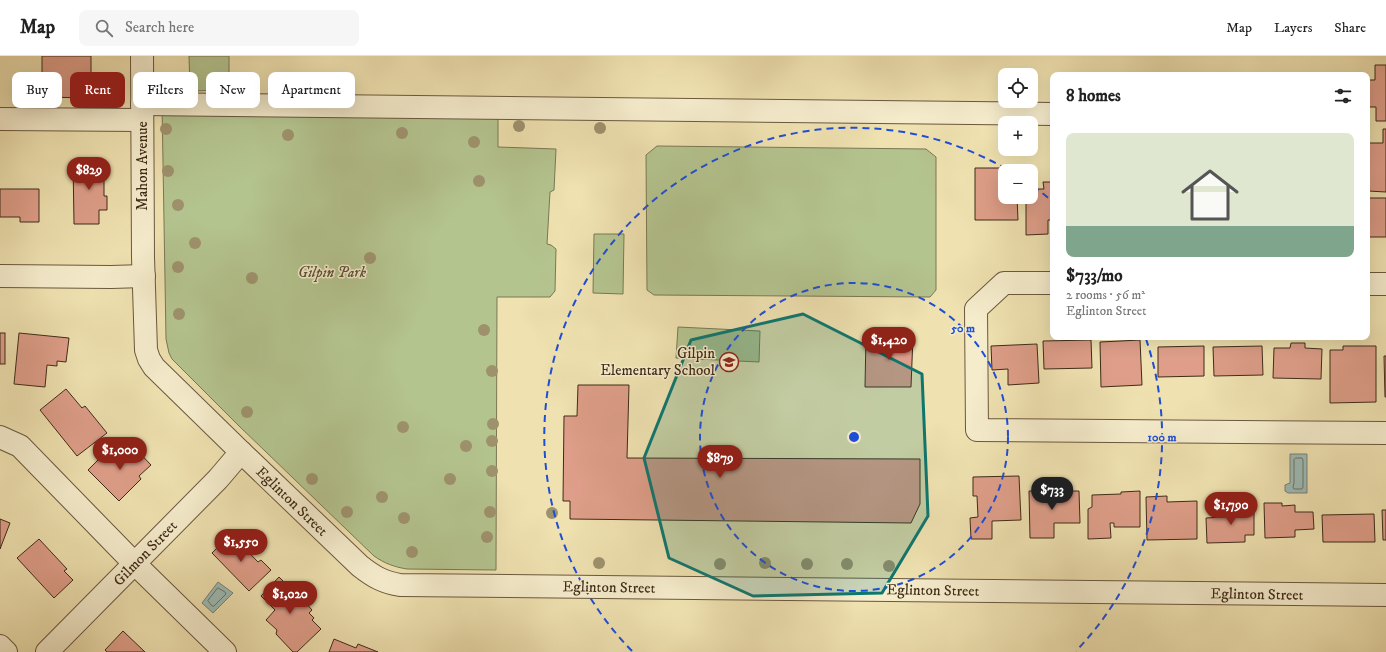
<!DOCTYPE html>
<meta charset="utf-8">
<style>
body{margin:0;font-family:"IM FELL DW Pica",serif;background:#f6f6f6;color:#222;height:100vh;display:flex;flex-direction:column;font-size:15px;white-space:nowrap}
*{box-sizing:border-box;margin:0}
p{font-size:13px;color:#767676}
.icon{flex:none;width:22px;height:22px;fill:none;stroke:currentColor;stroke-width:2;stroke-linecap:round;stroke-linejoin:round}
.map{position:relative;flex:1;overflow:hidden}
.side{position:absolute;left:1050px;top:16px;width:320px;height:268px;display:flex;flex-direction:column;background:#fff;border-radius:8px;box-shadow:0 4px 16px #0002}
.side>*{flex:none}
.hud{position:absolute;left:12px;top:16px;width:380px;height:36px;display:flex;gap:8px}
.tools{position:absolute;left:998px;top:12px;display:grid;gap:8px}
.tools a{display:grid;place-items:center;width:40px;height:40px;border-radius:8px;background:#fff;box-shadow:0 4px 16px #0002;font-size:20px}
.price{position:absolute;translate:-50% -34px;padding:0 9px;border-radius:14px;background:#8f2418;color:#fff;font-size:13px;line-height:26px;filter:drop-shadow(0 1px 2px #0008)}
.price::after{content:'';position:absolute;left:50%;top:24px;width:12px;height:9px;margin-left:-6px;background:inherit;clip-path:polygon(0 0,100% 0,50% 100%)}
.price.active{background:#222;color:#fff}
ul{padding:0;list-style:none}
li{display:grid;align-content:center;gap:8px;height:212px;padding:0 16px}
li+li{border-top:1px solid #e0e0e0}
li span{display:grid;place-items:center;height:124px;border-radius:8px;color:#555}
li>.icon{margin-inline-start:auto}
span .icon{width:72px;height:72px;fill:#fffc;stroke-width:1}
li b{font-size:17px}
h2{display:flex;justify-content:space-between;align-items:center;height:48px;padding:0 16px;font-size:17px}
.tag{padding:0 14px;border-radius:8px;background:#fff;box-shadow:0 4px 16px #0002;font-size:14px;line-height:36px}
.tag.active{background:#8f2418;color:#fff}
header{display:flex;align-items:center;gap:24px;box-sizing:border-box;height:56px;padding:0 20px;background:#fff;border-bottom:1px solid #e0e0e0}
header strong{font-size:19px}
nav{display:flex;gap:22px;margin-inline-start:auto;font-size:14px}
.search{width:280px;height:36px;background:#f6f6f6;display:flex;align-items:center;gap:10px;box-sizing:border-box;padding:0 14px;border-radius:8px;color:#767676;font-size:15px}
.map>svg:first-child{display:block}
.green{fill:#b4c48f;stroke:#7a7854}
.water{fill:#9dbbb5;stroke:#778176}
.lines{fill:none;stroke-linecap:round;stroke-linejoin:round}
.shore{stroke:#6e7366;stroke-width:1}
.building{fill:#de9e89;stroke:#3f2b18}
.minor-casing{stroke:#6b583e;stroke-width:24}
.minor{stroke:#f5eccc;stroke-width:22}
.tree{fill:#9e926d}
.marked{fill:#0f766e;fill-opacity:0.2;stroke:#0f766e;stroke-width:3;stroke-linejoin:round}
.ring{fill:none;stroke:#1d4ed8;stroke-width:2;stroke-dasharray:7 5}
.labels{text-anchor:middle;stroke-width:3;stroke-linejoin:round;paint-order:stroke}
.street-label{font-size:15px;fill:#3f2b18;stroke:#f5eccc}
.park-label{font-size:15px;font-style:italic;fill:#5c5136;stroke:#f5eccc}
.poi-label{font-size:15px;fill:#3f2b18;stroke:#f5eccc;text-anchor:end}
.centre{fill:#1d4ed8;stroke:#f5eccc;stroke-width:2}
.ring-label{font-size:12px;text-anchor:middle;font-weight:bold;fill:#1d4ed8;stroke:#f5eccc;stroke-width:3;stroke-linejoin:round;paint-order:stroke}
</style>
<header>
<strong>Map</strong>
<div class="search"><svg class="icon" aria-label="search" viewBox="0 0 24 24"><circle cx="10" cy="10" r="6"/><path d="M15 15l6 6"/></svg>Search here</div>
<nav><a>Map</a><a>Layers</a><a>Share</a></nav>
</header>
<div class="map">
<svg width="1386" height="596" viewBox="0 0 1386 596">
<rect width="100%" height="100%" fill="#efe1b0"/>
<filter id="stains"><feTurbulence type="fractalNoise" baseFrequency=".005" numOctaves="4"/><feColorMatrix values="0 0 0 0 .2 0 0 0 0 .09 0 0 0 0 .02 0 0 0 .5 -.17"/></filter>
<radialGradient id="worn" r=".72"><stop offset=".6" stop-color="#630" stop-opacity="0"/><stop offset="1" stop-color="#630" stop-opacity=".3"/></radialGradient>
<g class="green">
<polygon points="189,0 229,0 229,34 190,35"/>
<path d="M162 48 498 52V91L556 93 554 134 550 136 547 188 551 189 556 193 555 235 550 241H497L496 514 407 513C394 511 384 507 374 500L238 369 172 303 169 297 166 283Z"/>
<polygon points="657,90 926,93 936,101 936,234 930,241 654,239 647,234 646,99"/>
<polygon points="594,178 624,178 623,238 593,237"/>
<polygon points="678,271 760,275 759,306 676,302"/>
</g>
<g class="water">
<polygon points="1290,398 1307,398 1307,437 1288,437 1285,435 1285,429 1290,427"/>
<polygon points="218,526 233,537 213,557 202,547"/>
</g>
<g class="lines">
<g class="shore">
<polygon points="1296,402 1302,402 1303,404 1303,431 1302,433 1294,433 1293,431 1294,427 1294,404"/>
<polygon points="218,532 225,536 226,538 214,550 212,550 208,545"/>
</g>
</g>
<g class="building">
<polygon points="42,0 91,0 91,29 84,29 84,42 50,41 50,32 42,32"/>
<polygon points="1375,9 1386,9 1386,65 1376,65 1376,51 1367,51 1367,24 1375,24"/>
<polygon points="1383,73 1386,73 1386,136 1368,135 1368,87 1383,87"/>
<polygon points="104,104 104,140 107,140 107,154 99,154 99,168 74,168 73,105"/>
<polygon points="975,112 1002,112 1002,137 1005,137 1005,141 1017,141 1018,164 975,164"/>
<polygon points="1043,126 1053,126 1053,164 1048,164 1048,178 1026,179 1026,141 1031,141 1031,133 1044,133"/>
<polygon points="0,133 39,133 39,166 20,166 20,161 0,161"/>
<rect x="1367" y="142" width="19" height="39"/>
<rect x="0" y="277" width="5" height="31"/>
<polygon points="19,277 69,282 66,306 57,305 57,310 47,309 45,331 14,328"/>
<polygon points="866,279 913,280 911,331 865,331"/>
<polygon points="1091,284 1092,312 1044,313 1043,285"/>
<polygon points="1140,284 1142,329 1101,331 1100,286"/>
<polygon points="1291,287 1305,287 1305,292 1322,293 1321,323 1273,322 1274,292 1290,292"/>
<polygon points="1037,288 1039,327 1008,329 1008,313 992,314 991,290"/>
<polygon points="1204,290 1204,320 1158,321 1158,291"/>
<polygon points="1262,290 1263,319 1214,320 1213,291"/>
<polygon points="1343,290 1376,290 1376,346 1330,347 1330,294 1343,294"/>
<polygon points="1384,300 1386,300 1386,341 1385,341"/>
<polygon points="578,329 629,329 627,402 920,403 920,448 911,467 570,463 570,445 563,445 564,360 577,360"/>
<polygon points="66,333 82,352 85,350 107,377 77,400 40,354"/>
<polygon points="132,389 151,409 139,420 141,423 119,445 88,414 111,391 120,400"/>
<polygon points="1019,420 1021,464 992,465 992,483 971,483 970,462 978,461 977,440 973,440 973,421"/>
<polygon points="1029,435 1079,435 1080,467 1054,467 1054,482 1030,482"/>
<polygon points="1140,435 1140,471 1114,471 1114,467 1110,467 1111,482 1088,483 1088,453 1092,451 1092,439 1121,438 1121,436"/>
<polygon points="1167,440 1167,446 1197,445 1197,483 1147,484 1146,441"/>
<polygon points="1264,447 1282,447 1282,450 1295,449 1295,456 1313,456 1314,473 1295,474 1295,481 1265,482"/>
<polygon points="1254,452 1254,479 1245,479 1245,486 1207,487 1206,462 1223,461 1223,453"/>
<polygon points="1382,454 1386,454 1386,484 1383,484"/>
<polygon points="1374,458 1375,486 1323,486 1322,459"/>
<polygon points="0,463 10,467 0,493"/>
<polygon points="231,478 258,506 261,504 271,514 249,535 212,497"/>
<polygon points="39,483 67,513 64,515 73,524 54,542 17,502"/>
<polygon points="279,521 288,530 290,527 306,542 304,545 312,554 309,557 314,562 312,564 321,573 297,596 293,596 276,578 277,574 266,564 275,554 261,540"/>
<polygon points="123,575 145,596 107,596 105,594"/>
<polygon points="334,583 356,592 358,588 378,596 329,596"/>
</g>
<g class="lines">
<g class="minor-casing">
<g id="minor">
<path d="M142 0 143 201 146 294 149 303 154 311 241 396 360 510C374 521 383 526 400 529L1386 539"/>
<polyline points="142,48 1053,58"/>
<polyline points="0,63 142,64"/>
<polyline points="0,220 111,221 144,220"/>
<polyline points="1053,227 1004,227 976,253 977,374 1386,377"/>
<polyline points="1367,228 1386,228"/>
<polyline points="0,381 20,390 135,508 225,596"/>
<polyline points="0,590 6,596"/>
<polyline points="47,596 218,423 241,396"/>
</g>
</g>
<use href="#minor" class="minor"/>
</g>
<g class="tree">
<circle cx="519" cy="70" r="6"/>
<circle cx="600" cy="72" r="6"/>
<circle cx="166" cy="73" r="6"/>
<circle cx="402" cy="77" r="6"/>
<circle cx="288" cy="79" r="6"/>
<circle cx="474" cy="86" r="6"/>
<circle cx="168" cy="115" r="6"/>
<circle cx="479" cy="125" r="6"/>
<circle cx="178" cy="149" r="6"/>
<circle cx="195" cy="187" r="6"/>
<circle cx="370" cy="202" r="6"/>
<circle cx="178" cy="211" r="6"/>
<circle cx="252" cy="222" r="6"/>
<circle cx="179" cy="258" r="6"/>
<circle cx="484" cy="274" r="6"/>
<circle cx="492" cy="315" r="6"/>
<circle cx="247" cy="356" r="6"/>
<circle cx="493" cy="368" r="6"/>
<circle cx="403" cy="371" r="6"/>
<circle cx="492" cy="385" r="6"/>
<circle cx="466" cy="390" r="6"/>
<circle cx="492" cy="415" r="6"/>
<circle cx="312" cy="423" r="6"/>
<circle cx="450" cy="423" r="6"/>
<circle cx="382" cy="441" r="6"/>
<circle cx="347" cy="456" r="6"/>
<circle cx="490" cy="456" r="6"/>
<circle cx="552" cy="457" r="6"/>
<circle cx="404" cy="462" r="6"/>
<circle cx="487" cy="481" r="6"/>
<circle cx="412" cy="496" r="6"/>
<circle cx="599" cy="507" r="6"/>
<circle cx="765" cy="507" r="6"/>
<circle cx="720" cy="508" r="6"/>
<circle cx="807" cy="508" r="6"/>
<circle cx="847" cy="508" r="6"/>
<circle cx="889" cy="510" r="6"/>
</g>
<path class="marked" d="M803 258 922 318 928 460 882 537 753 540 669 502 644 402 691 284Z"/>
<g class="ring">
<circle cx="854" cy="381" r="154"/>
<path d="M632 595A308 308 0 0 1 1008 114M1033 130A308 308 0 0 1 1052 145M1146 283A308 308 0 0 1 1076 595"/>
</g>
<defs>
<g id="school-ring" transform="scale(1)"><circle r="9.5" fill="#f5eccc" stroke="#8f2418" stroke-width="1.5"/><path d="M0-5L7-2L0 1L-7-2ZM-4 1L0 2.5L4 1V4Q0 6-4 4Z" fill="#8f2418"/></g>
</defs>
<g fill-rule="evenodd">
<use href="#school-ring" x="729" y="306"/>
</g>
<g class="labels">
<g class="street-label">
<text transform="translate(142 110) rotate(-90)" y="5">Mahon Avenue</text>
<text transform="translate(292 445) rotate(44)" y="5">Eglinton Street</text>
<text transform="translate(145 497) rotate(-46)" y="5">Gilmon Street</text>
<text transform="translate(609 531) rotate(1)" y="5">Eglinton Street</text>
<text transform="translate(933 534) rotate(1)" y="5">Eglinton Street</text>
<text transform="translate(1257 538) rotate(1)" y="5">Eglinton Street</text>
</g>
<g class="park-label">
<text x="332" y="221">Gilpin Park</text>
</g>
<g class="poi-label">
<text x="715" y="302">Gilpin<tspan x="715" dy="17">Elementary School</tspan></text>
</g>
</g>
<circle cx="854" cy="381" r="6" class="centre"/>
<g class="ring-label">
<text x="963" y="276">50 m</text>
<text x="1162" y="385">100 m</text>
</g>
<rect width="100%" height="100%" filter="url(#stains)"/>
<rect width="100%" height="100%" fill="url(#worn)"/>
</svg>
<div class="tools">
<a><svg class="icon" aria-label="locate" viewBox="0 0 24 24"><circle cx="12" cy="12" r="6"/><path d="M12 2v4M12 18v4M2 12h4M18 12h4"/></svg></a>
<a>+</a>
<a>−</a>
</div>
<b class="price" style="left:89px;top:135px">$829</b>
<b class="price" style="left:889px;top:305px">$1,420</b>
<b class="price" style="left:120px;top:415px">$1,000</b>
<b class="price" style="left:720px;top:423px">$879</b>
<b class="price active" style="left:1052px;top:455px">$733</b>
<b class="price" style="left:1231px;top:470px">$1,790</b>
<b class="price" style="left:241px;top:507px">$1,550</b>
<b class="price" style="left:290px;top:559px">$1,020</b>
<div class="hud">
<a class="tag">Buy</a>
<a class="tag active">Rent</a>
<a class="tag">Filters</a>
<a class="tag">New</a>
<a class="tag">Apartment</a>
</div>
<section class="side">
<h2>8 homes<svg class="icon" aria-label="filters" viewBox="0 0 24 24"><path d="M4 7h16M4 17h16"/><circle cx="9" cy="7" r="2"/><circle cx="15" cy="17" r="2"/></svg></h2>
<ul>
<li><span style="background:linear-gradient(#dfe7d0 75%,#7fa58c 0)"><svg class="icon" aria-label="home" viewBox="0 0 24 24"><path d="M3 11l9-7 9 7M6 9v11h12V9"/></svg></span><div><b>$733/mo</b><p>2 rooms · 56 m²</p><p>Eglinton Street</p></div></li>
</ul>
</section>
</div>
